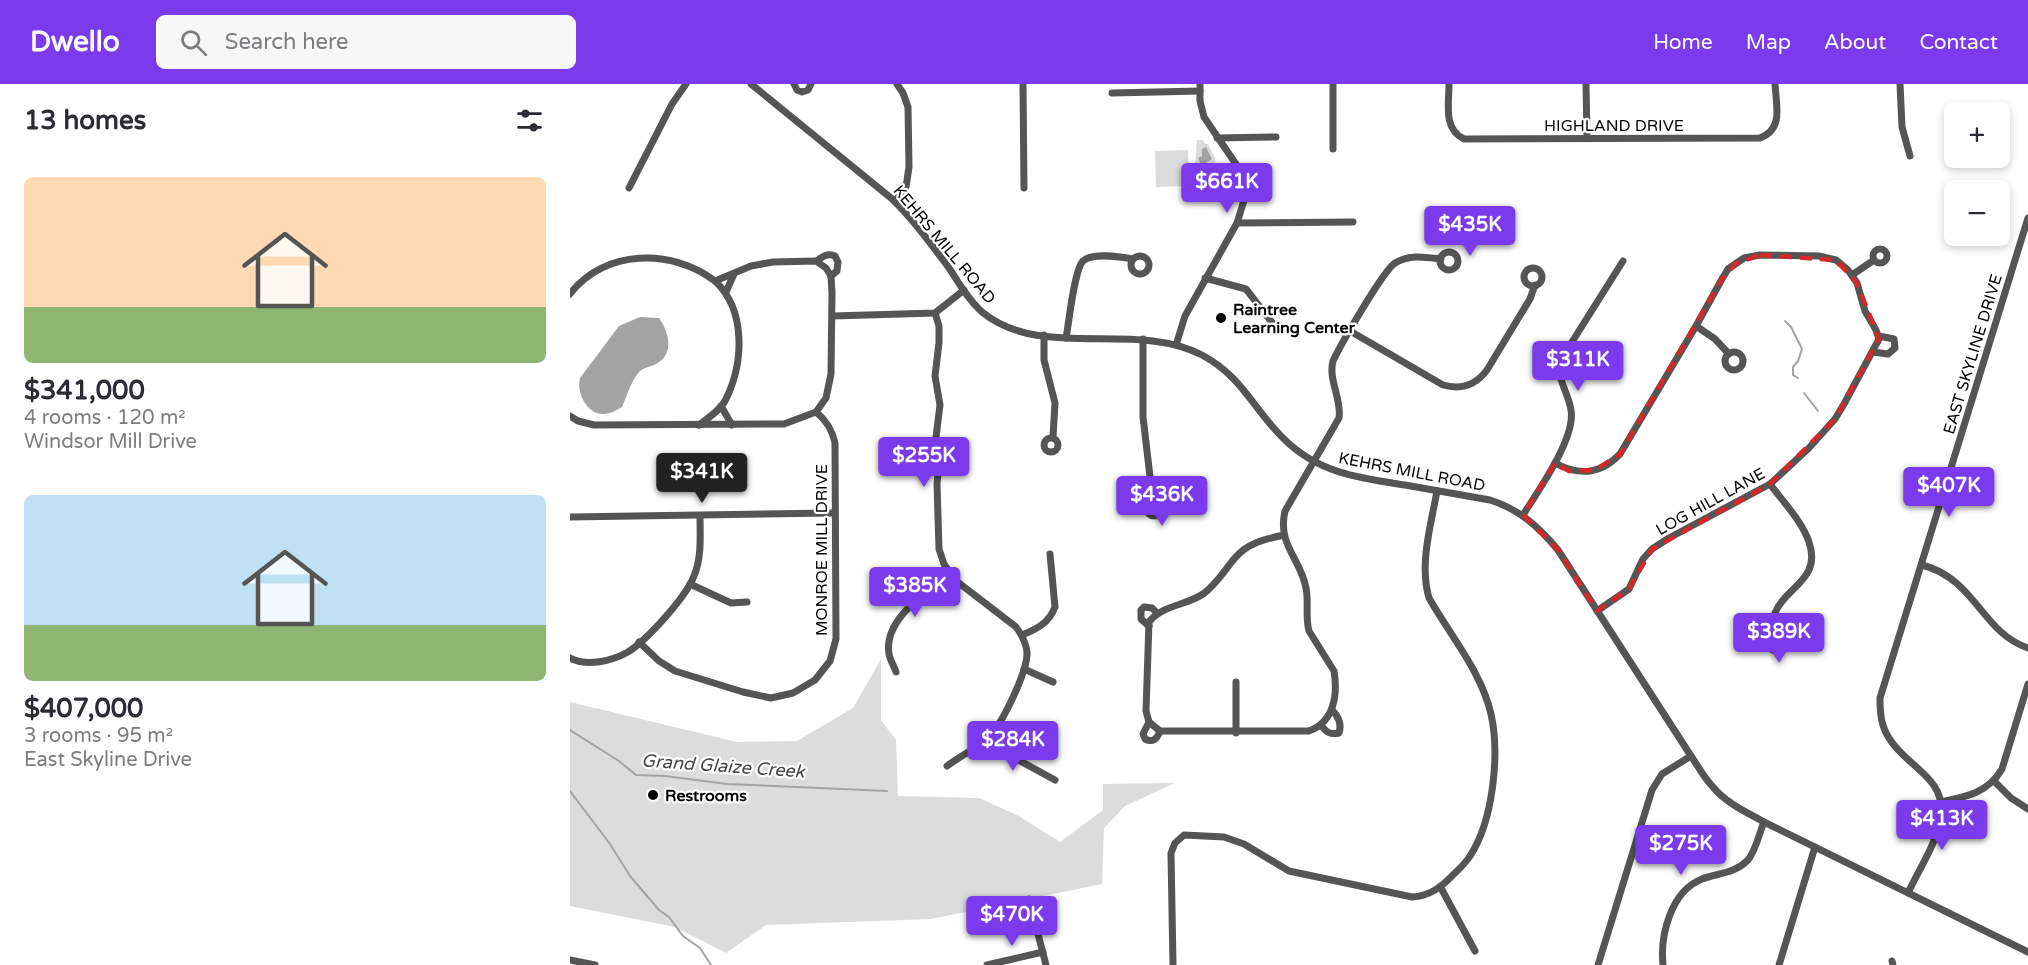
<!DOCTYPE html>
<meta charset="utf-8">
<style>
body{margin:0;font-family:"Varela Round",sans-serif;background:#f7f7f7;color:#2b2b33;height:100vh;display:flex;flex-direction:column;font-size:22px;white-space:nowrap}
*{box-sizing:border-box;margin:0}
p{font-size:20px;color:#7c7c81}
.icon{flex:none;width:33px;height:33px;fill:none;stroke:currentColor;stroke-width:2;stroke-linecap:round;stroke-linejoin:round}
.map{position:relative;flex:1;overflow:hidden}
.drawer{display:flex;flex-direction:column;background:#fff;width:570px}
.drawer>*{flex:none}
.controls{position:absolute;left:1374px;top:18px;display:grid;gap:12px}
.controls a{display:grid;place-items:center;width:66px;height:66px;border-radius:9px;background:#fff;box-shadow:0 3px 9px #0003;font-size:30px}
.price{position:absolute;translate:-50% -51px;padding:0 14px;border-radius:6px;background:#7c3aed;color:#fff;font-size:20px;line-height:39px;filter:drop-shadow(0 2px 3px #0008)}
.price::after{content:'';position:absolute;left:50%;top:36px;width:18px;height:14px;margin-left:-9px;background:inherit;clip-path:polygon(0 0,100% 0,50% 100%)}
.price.selected{background:#222;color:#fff}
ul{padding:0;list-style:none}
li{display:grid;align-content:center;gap:12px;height:318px;padding:0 24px}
li span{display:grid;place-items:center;height:186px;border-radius:9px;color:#555}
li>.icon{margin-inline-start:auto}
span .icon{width:108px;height:108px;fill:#fffc;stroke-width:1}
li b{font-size:26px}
h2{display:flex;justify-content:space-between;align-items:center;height:72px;padding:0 24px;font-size:26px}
header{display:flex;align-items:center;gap:36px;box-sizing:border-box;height:84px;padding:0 30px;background:#7c3aed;color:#fff}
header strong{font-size:28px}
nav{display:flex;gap:33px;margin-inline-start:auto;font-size:21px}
.search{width:420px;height:54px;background:#f7f7f7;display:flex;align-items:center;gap:15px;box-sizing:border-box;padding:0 21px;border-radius:9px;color:#7c7c81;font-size:22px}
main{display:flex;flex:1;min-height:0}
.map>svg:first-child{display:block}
.green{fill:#dcdcdc}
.water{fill:#a3a3a3}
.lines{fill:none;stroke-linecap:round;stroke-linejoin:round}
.stream{stroke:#a3a3a3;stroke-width:2}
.minor{stroke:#555;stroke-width:7}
.marked{fill:none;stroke:#d62828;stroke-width:4.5;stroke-dasharray:12 8;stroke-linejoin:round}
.poi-dot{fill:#000;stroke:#fff;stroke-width:2}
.labels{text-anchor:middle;stroke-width:4.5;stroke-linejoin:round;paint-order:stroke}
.street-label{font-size:16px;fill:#000;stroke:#fff}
.poi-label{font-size:16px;font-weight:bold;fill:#000;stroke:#fff;text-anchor:start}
.water-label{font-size:18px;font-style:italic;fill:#444;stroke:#fff}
</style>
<header>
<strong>Dwello</strong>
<div class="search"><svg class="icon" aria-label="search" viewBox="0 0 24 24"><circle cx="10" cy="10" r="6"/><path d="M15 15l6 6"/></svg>Search here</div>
<nav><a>Home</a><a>Map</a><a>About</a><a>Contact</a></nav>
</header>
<main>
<section class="drawer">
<h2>13 homes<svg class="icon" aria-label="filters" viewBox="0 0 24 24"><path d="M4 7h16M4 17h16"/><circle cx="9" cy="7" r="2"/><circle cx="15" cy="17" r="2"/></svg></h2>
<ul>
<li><span style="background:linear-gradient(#ffd9b3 70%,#8fb573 0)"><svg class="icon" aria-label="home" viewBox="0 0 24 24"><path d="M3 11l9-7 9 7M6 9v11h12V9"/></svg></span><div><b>$341,000</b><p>4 rooms · 120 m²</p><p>Windsor Mill Drive</p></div></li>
<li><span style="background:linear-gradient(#bfe0f5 70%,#8fb573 0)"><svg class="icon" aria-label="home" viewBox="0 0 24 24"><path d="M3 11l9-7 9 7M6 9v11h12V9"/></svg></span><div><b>$407,000</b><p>3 rooms · 95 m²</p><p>East Skyline Drive</p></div></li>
</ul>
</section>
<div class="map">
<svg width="1458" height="881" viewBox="0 0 1458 881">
<rect width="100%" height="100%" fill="#fff"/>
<g class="green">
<polygon points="627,56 633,56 635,60 638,60 645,74 646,84 651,87 651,91 621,93 620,81 625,81"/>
<polygon points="618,66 619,102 586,103 585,67"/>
<polygon points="311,575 311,636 326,656 328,712 409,714 449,732 490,758 533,726 533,700 605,699 555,722 534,744 532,800 361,835 196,841 156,869 105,843 0,822 0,618 167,658 227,657 283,624"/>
</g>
<g class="water">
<polygon points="636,63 642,75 637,78 637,83 633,85 628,74 632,72 632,65"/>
<path d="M70 233 89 234C99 248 105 270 86 280 81 283 74 283 69 288 61 297 57 312 52 323 47 326 40 330 34 330 17 331 6 308 10 294L49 242Z"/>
</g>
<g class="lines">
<g class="stream">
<polyline points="1215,237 1221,243 1232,265 1228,277 1223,283 1223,291 1228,294"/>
<polyline points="1234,309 1248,327"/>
<polyline points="0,646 49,677 66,691 95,692 157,700 317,707"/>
<polyline points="0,707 40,760 60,792 89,826 99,833 113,852 130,864 141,881"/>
</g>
<g class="minor">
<path d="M181 0 321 114C343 135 361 160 379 184 389 199 398 216 412 228 472 277 565 236 632 271 673 293 683 325 714 355 748 389 789 394 835 401 863 406 891 411 920 416 949 425 969 443 988 466L1121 672C1128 682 1134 694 1143 703 1156 719 1176 728 1194 738L1458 868"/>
<polyline points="224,0 227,6 232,8 238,6 241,0"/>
<polyline points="453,0 454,104"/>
<polyline points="763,0 763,65"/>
<path d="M879 0C879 20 873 45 894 55L1190 54C1214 45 1206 21 1205 0"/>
<polyline points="1016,0 1017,54"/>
<polyline points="1330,0 1332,43 1340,72"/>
<polyline points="542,9 630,7"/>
<polyline points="647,54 706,53"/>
<polyline points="59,104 102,20 116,0"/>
<polyline points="325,117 336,103 339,83 338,23 333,9 327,0"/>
<polyline points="667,139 783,138"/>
<circle cx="1310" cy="172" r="7"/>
<circle cx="879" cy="177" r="9"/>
<circle cx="570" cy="181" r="9"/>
<path d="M247 177C253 172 257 169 265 172L268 178 267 187 261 192"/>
<circle cx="963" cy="193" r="9"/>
<polyline points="1282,191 1304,176"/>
<polyline points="635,194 676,205 704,241"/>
<polyline points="156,208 164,190"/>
<path d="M0 210C34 165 102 164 145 197L181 182 203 178 246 177 256 184 261 192 262 209 261 290 256 314 246 328C257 337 262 346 265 359L266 555 260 577 245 596 223 609 201 614 173 608 105 587 89 577 69 558"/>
<path d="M365 229 369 242V259L365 292 370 321 366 353 369 379 367 400 369 465 374 480 385 496 446 543C452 551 456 559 457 568 458 587 432 640 419 653 410 662 389 673 377 682"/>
<polyline points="263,232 365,229 394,206"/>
<polyline points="1126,242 1145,255 1159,270"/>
<path d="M780 247 873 301C891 306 906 301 917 286L960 215 965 201"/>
<polyline points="474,251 474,276 485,319 483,353"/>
<path d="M496 254C499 239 504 186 513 177 523 168 551 173 563 175"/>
<polyline points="573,255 573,333 583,418"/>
<polyline points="606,261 615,232 667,139 676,110 672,89 634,33 630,17 630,0"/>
<circle cx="1164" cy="277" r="9"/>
<polyline points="1303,268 1318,270 1325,264 1324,255 1309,252"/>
<polyline points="151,322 162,341"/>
<polyline points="0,332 8,337 24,341 214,340 246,328"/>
<path d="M129 341C138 334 151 326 156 315 174 278 176 226 145 197"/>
<circle cx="481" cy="361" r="7"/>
<path d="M985 379C1009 392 1030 391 1050 370L1126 242 1152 195 1158 185 1174 174 1190 171 1249 172 1266 176 1278 186 1287 199 1295 227 1306 246 1309 255 1274 320 1265 335 1238 365 1200 400 1099 454 1082 465 1073 475 1059 505 1027 527"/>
<path d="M1200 400C1213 418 1232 437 1239 458 1252 496 1215 503 1205 529 1202 537 1203 544 1204 552"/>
<circle cx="584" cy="425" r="7"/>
<path d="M953 431C968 407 1006 354 1001 326 998 307 987 297 990 277L1053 177"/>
<polyline points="0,433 264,429"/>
<path d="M714 451C695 455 677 459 664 475 654 487 646 501 633 510 615 522 592 521 579 538L576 627 579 638 590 647H739C764 638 768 611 764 587L739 547C735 533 739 519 736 504 731 475 707 461 715 427L769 334C772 315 758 296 763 277 771 260 813 187 825 179 840 170 855 173 871 175"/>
<path d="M1352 481C1406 495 1411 548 1458 564"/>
<polyline points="120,500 161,519 177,518"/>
<polyline points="579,542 571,535 571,526 574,523 582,524 587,529"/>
<path d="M452 551C467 545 479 539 485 523L480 470"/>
<circle cx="1207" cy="559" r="8"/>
<path d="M0 574C17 583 42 577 58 568 77 556 116 513 124 492 132 473 130 452 130 432"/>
<polyline points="454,585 483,598"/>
<path d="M326 588C324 582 320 576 319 570 313 535 357 508 380 490"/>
<polyline points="666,598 666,649"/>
<path d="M579 638 573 650 575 655C583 659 587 655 590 647"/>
<path d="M751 641C756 648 760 651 769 649 772 640 768 632 762 626"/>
<polyline points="419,654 441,672 485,696"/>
<polyline points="1424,697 1441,714 1458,725"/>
<path d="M1370 718C1396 713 1418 709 1432 685L1458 600"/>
<polyline points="871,804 905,867"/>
<path d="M1338 809C1349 785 1367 759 1371 732 1376 693 1335 682 1319 654 1311 642 1310 629 1310 614L1458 134"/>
<polyline points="459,815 476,881"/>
<polyline points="0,876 25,881"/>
<polyline points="1322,877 1323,881"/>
<polyline points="417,881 473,868"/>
<path d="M603 881 601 769 605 759 614 751 654 753 674 760 719 787 842 813C859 812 870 804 881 793 888 786 895 780 900 772 923 737 930 671 921 630 911 587 880 551 859 514 849 480 861 441 867 407"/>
<polyline points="1028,881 1082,706 1092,690 1121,672"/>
<path d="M1093 881C1090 851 1101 807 1132 795 1148 789 1164 790 1178 776 1186 766 1189 750 1194 738"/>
<polyline points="1209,881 1245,763"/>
</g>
</g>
<path class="marked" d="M1190 171 1266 176 1287 199 1309 255 1265 335 1200 400 1082 465 1059 505 1027 527 988 466 953 431 985 379 999 387 1025 386 1050 370 1152 195 1166 179Z"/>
<g class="poi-dot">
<circle cx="651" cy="234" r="6"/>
<circle cx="83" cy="711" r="6"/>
</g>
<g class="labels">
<g class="street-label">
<text x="1044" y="47">HIGHLAND DRIVE</text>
<text transform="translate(375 160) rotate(50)" y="6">KEHRS MILL ROAD</text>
<text transform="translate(1402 270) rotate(-73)" y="6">EAST SKYLINE DRIVE</text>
<text transform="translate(842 387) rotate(11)" y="6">KEHRS MILL ROAD</text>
<text transform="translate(1140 417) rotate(-29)" y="6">LOG HILL LANE</text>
<text transform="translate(251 466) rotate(-90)" y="6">MONROE MILL DRIVE</text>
</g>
<g class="poi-label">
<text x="663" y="231">Raintree<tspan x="663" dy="18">Learning Center</tspan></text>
<text x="95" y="717">Restrooms</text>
</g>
<g class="water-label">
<text transform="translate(153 682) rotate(4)" y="6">Grand Glaize Creek</text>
</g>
</g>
</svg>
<div class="controls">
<a>+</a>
<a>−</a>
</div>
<b class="price" style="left:657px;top:130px">$661K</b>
<b class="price" style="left:900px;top:173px">$435K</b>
<b class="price" style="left:1008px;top:308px">$311K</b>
<b class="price" style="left:354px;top:404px">$255K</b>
<b class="price selected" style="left:132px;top:420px">$341K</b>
<b class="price" style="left:1379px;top:434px">$407K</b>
<b class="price" style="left:592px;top:443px">$436K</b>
<b class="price" style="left:345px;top:534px">$385K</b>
<b class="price" style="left:1209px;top:580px">$389K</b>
<b class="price" style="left:443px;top:688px">$284K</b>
<b class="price" style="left:1372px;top:767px">$413K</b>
<b class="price" style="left:1111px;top:792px">$275K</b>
<b class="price" style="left:442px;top:863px">$470K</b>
</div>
</main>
